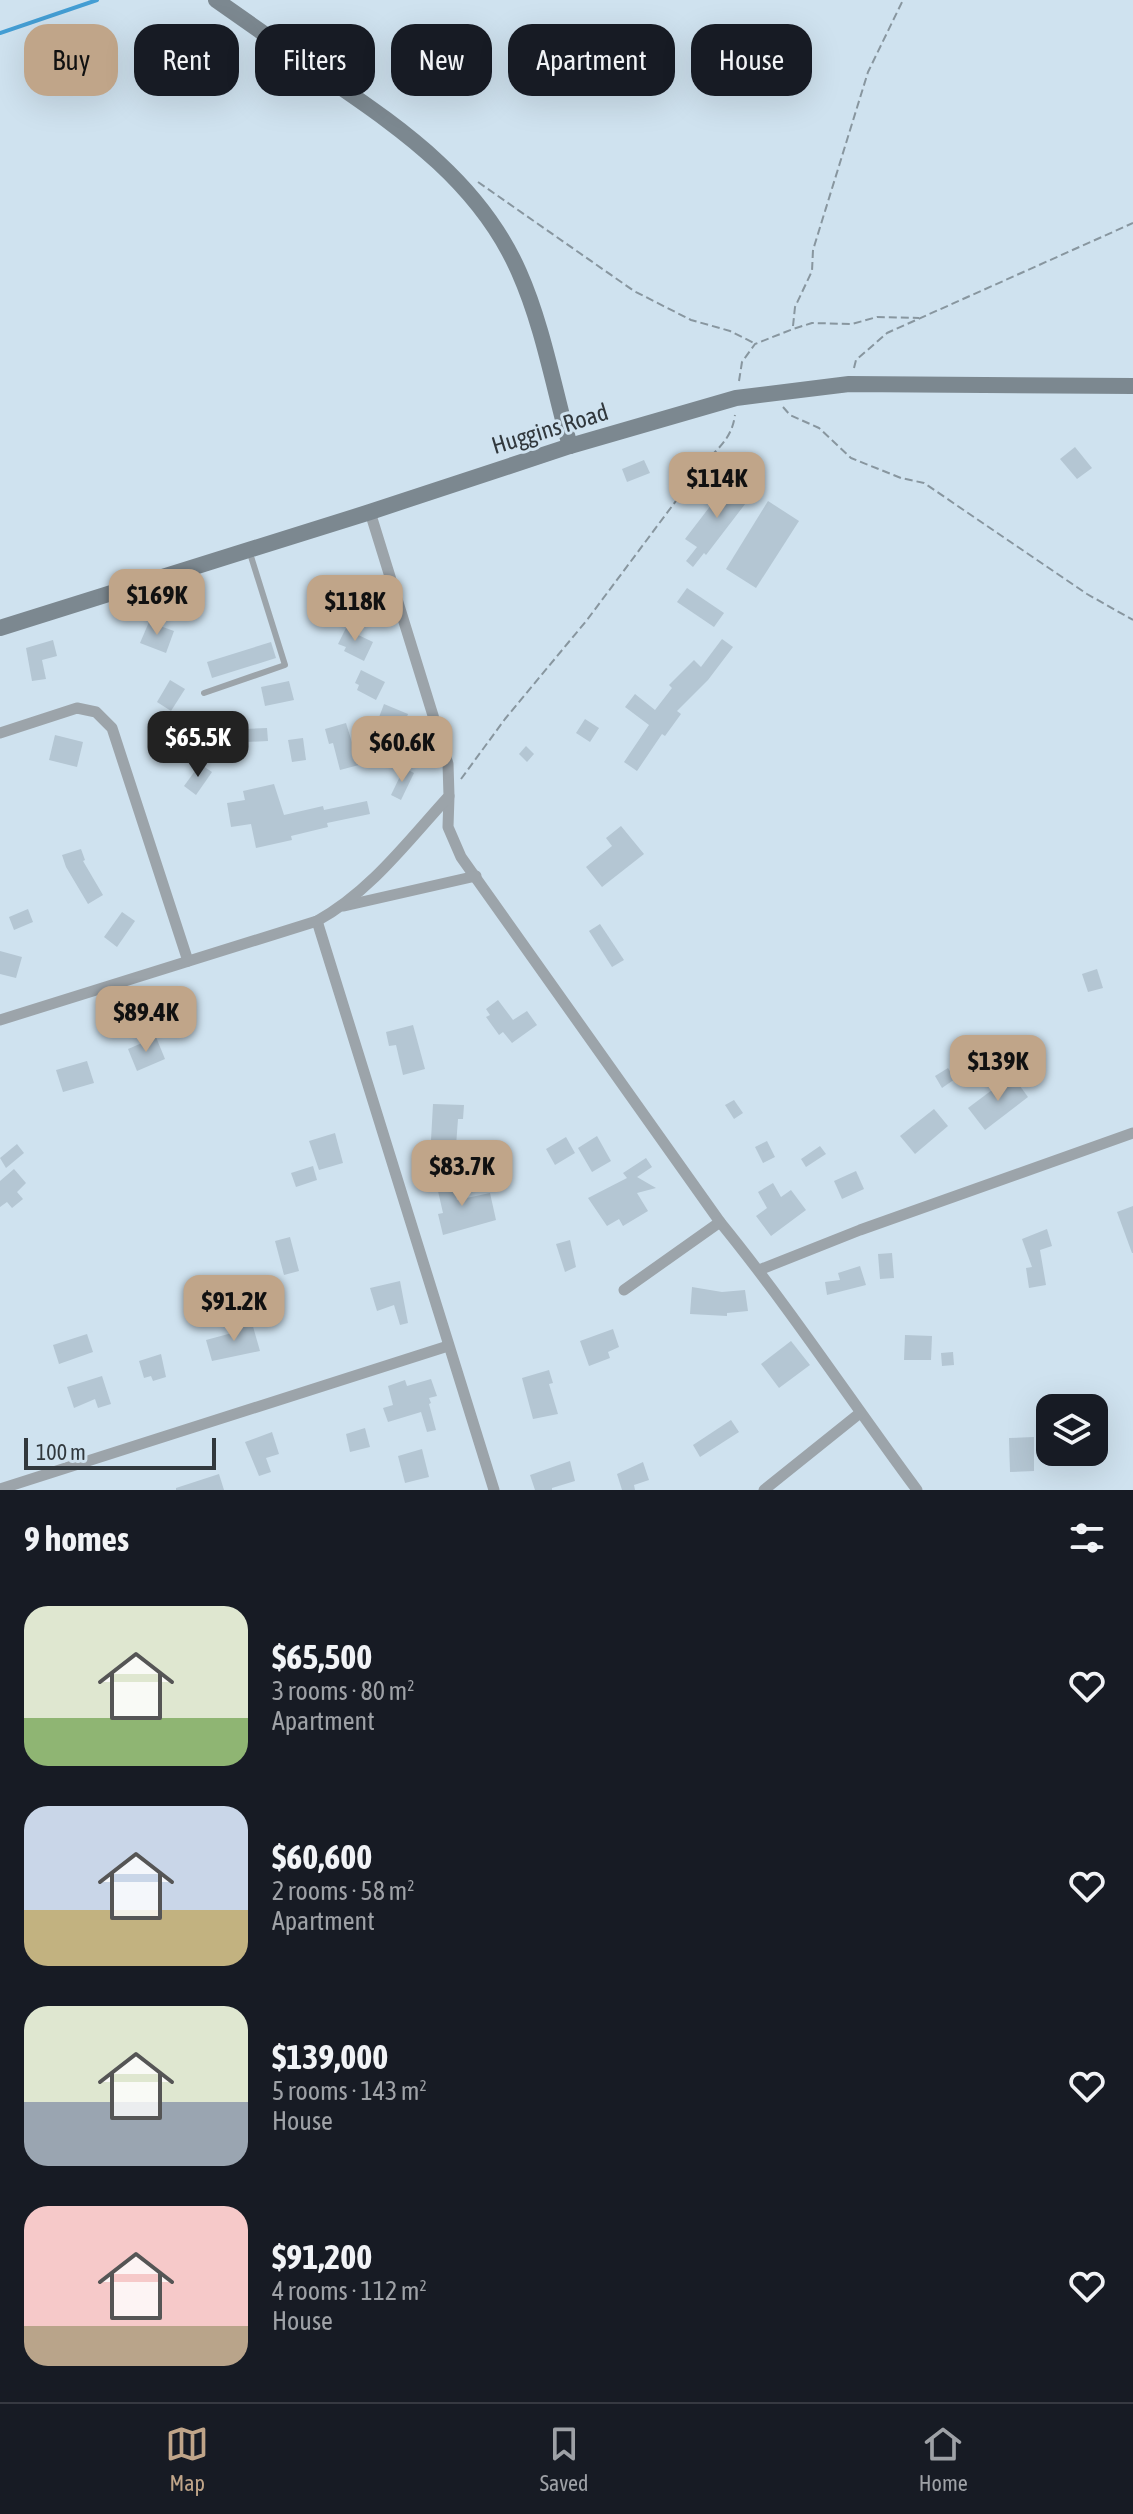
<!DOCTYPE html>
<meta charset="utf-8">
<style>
body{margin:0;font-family:"Asap Condensed",sans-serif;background:#20242c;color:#f1f3f6;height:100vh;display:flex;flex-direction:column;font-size:30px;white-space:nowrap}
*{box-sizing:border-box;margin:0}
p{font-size:26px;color:#9ea1a6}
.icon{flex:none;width:44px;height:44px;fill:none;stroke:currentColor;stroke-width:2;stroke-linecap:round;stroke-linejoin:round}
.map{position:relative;height:1490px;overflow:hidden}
.side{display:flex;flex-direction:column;background:#171b24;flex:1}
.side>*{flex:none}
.hud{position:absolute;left:24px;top:24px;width:1086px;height:72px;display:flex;gap:16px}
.controls{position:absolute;left:1036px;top:1394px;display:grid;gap:16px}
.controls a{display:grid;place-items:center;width:72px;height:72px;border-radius:16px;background:#171b24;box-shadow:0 8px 32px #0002;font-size:40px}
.scale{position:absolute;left:24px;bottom:20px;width:192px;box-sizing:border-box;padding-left:8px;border:4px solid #31383d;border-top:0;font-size:22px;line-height:28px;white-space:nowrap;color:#31383d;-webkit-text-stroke:6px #cfe2ef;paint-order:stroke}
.price{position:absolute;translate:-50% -68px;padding:0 18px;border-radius:16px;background:#c0a589;color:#111;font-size:26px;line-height:52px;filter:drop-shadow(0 2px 4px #0008)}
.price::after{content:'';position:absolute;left:50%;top:48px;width:24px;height:18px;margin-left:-12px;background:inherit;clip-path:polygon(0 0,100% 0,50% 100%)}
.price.active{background:#222;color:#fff}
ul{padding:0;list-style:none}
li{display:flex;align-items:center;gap:24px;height:200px;padding:0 24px}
li span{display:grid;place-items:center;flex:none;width:224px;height:160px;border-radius:24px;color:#555}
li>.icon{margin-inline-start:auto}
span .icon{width:96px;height:96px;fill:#fffc;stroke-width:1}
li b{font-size:34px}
h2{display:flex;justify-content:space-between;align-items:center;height:96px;padding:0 24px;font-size:34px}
.chip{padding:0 28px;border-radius:24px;background:#171b24;box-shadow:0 8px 32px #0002;font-size:28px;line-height:72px}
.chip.active{background:#c0a589;color:#111}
.dock{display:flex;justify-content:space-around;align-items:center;height:112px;border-top:2px solid #363941;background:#171b24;font-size:22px;color:#9ea1a6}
.dock a{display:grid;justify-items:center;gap:4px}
.dock .active{color:#c0a589}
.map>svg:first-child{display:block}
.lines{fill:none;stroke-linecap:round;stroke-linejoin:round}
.stream{stroke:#449ed4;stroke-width:4}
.building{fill:#b4c6d3}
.path{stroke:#88969f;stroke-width:2;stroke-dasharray:8 4;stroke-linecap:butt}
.lane{stroke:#9ca4aa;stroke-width:6}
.street{stroke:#9ca4aa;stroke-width:11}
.secondary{stroke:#7c8890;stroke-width:16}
.labels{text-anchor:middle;stroke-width:6;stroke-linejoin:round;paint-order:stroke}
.street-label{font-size:24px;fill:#31383d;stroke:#cfe2ef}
</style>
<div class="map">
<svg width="1133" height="1490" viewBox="0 0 1133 1490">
<rect width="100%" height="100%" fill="#cfe2ef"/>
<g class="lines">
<polyline class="stream" points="0,33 97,0"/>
</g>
<g class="building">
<polygon points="1075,447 1092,468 1077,479 1060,459"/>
<polygon points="644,460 650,473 627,482 622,469"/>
<polygon points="731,479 752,495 706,555 704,553 693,567 686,561 697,547 685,539"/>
<polygon points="768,501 799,521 756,588 726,569"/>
<polygon points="687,588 724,613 714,627 677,602"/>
<polygon points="350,620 354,633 373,642 364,661 344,651 346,647 338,644"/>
<polygon points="149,622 174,631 166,653 140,643"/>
<polygon points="722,639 733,647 708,680 677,711 681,714 665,736 662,734 637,771 624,762 649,725 625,707 635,694 655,710 672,688 669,685 694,660 701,667"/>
<polygon points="53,640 57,656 42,660 46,679 32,681 26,648"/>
<polygon points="271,642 276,658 212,678 207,662"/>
<polygon points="361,670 385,682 376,700 357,690 359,685 355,683"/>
<polygon points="170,680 185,689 171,711 157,702"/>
<polygon points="289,681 294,700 265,706 261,687"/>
<polygon points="384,704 408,714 402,730 378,720"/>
<polygon points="184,717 198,725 184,751 170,743"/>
<polygon points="585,719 599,728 590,742 576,733"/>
<polygon points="346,723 359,765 340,770 333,743 329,744 325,729"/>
<polygon points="267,728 268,741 246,742 245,729"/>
<polygon points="55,735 83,742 77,767 49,760"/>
<polygon points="303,738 306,760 292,762 288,740"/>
<polygon points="526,746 534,754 527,762 519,754"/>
<polygon points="200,764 212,772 196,795 184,786"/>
<polygon points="404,768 414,773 401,800 391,795"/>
<polygon points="274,784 284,815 323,806 324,810 367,801 370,814 327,823 328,827 291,836 292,840 256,848 251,824 231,827 227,803 245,800 243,791"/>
<polygon points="621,826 644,854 602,887 586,867 612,846 606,838"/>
<polygon points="81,849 85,860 83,861 103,895 88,904 66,867 62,855"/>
<polygon points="28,909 33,922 14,930 9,917"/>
<polygon points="122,912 135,921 117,947 104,937"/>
<polygon points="600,924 624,960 612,967 589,931"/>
<polygon points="0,951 22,957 16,978 0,974"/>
<polygon points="1097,969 1103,988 1088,992 1082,974"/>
<polygon points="498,1000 513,1020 527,1011 537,1025 512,1043 503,1032 499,1035 486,1017 490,1015 486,1009"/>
<polygon points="413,1025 425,1069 403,1075 396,1045 389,1046 386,1032"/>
<polygon points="156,1037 165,1059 137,1071 128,1049"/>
<polygon points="87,1061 94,1083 63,1092 56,1070"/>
<polygon points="948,1068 955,1079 942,1088 935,1076"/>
<polygon points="1012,1075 1028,1097 985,1130 968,1108"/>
<polygon points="734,1100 743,1113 734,1119 725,1105"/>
<polygon points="433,1104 464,1105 463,1119 458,1119 456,1146 448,1145 447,1159 430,1158"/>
<polygon points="934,1109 948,1126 915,1154 900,1136"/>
<polygon points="335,1133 343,1163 319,1170 309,1141"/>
<polygon points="597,1136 611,1161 592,1172 578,1148"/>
<polygon points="566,1137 575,1153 555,1165 546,1149"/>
<polygon points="767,1141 775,1157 763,1163 755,1147"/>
<polygon points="17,1144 24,1153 6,1168 0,1158"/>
<polygon points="820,1146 826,1154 806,1167 801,1159"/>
<polygon points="646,1158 652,1167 637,1177 656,1188 637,1193 648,1211 623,1226 619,1219 607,1226 588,1198 627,1178 623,1173"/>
<polygon points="313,1166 317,1180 296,1187 291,1173"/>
<polygon points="14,1169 26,1183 17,1192 23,1199 12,1208 7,1202 0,1207 0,1181"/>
<polygon points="856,1171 864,1189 842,1199 834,1181"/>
<polygon points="451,1174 457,1200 490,1193 496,1220 443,1235 438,1214 443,1213 435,1178"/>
<polygon points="773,1183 781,1197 791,1190 806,1210 771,1236 756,1216 767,1208 758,1192"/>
<polygon points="1133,1206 1133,1253 1132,1253 1117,1212"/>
<polygon points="1047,1229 1052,1246 1040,1250 1046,1285 1029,1288 1026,1268 1032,1267 1022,1239"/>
<polygon points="290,1237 299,1271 284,1275 275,1241"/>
<polygon points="570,1240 576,1267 565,1272 556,1244"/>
<polygon points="892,1253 894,1278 880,1279 878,1254"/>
<polygon points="860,1266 866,1285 827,1295 825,1282 840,1280 838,1273"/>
<polygon points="400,1281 408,1323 400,1325 394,1305 377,1311 370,1288"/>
<polygon points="692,1287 722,1292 745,1290 748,1311 727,1313 727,1316 690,1314"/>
<polygon points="252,1323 260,1351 212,1361 206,1340 232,1333 230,1329"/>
<polygon points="613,1329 619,1347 608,1352 610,1358 589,1366 580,1341"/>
<polygon points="87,1334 93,1352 59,1364 53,1345"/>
<polygon points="905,1335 932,1336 931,1360 904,1360"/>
<polygon points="791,1341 810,1365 779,1388 761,1364"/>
<polygon points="953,1352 954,1365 942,1366 941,1353"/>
<polygon points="161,1354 166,1377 153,1381 151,1376 144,1378 139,1361"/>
<polygon points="549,1370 553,1383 549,1384 558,1414 533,1419 522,1378"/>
<polygon points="102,1376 111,1404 98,1408 95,1399 74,1408 67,1387"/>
<polygon points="431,1379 437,1396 429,1398 431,1403 429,1404 436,1430 427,1432 421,1412 388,1422 383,1408 393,1405 388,1386 405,1380 407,1386"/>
<polygon points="731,1420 739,1432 700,1457 693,1445"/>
<polygon points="365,1428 370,1447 350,1452 346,1434"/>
<polygon points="272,1432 279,1454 266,1458 271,1472 259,1476 245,1442"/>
<polygon points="1034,1437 1034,1471 1010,1472 1009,1438"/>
<polygon points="422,1449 429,1477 405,1483 398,1456"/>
<polygon points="570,1461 575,1481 552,1488 552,1490 535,1490 530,1475"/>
<polygon points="643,1462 649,1480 634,1485 635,1490 622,1490 617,1474"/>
<polygon points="219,1474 224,1490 176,1490 176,1488"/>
</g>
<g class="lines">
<g class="path">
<polyline points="478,182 634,291 691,320 730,331 754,343"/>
<polyline points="793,326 795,307 812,271 813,250 868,72 903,0"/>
<polyline points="854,368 856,360 887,333 1133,223"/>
<polyline points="739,381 742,362 755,344 793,329 812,323 852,324 877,317 919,318"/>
<polyline points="783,407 790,415 819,428 851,458 901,478 924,483 1087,594 1133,620"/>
<path d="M461 779 505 719 587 620 705 462C720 447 732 437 735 415"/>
</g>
<polyline class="lane" points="204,693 285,665 249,550"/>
<g class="street">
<polyline points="0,733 77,708 96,712 112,728 188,961"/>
<path d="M449 796 448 827 461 857 720 1222C790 1308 851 1401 917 1490"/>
<polyline points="344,906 476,876"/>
<polyline points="317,921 494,1490"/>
<path d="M0 1020 317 921C370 892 408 841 449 796L448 764 370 512"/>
<polyline points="759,1270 860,1230 1133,1133"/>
<polyline points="624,1290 720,1222"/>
<polyline points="0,1489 448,1346"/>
<polyline points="764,1490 860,1413"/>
</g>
<g class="secondary">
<path d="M216 0C254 27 292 53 330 80 405 131 481 185 519 272 543 326 554 389 570 446"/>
<polyline points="0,628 370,512 570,446 736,398 849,384 1133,386"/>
</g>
</g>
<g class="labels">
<g class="street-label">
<text transform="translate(550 429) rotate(-17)" y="8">Huggins Road</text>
</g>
</g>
</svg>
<div class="controls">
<a><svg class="icon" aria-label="layers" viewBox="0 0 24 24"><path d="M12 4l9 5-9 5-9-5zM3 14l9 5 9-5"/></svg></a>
</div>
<div class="scale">100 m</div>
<b class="price" style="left:717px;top:520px">$114K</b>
<b class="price" style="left:157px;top:637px">$169K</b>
<b class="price" style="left:355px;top:643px">$118K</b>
<b class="price active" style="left:198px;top:779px">$65.5K</b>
<b class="price" style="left:402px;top:784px">$60.6K</b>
<b class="price" style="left:146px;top:1054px">$89.4K</b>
<b class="price" style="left:998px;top:1103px">$139K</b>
<b class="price" style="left:462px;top:1208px">$83.7K</b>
<b class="price" style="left:234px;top:1343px">$91.2K</b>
<div class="hud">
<a class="chip active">Buy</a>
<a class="chip">Rent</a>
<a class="chip">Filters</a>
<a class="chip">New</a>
<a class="chip">Apartment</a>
<a class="chip">House</a>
</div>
</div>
<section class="side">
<h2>9 homes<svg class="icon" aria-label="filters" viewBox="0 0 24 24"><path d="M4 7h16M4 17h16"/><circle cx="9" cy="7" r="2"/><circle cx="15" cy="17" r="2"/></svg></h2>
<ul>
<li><span style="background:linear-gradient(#dfe7d0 70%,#8fb573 0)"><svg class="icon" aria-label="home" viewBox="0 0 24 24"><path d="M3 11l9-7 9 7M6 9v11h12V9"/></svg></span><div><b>$65,500</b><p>3 rooms · 80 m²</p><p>Apartment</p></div><svg class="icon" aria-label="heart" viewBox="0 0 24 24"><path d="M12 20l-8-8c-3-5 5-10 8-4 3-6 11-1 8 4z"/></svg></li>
<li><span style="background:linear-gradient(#c9d6e8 65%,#c2b280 0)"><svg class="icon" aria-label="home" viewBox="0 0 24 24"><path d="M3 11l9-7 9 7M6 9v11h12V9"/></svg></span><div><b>$60,600</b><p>2 rooms · 58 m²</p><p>Apartment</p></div><svg class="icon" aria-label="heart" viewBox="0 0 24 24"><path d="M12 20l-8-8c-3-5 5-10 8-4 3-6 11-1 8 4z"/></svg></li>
<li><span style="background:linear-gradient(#dfe7d0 60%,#9aa5b1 0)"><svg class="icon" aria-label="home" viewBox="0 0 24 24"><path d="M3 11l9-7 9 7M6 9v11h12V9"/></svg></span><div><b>$139,000</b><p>5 rooms · 143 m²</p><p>House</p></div><svg class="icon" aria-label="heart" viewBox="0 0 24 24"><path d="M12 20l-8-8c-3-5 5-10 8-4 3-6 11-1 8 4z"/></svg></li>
<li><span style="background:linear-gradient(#f6c9c9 75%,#b9a48a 0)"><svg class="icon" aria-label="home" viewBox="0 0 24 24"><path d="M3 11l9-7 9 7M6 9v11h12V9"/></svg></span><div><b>$91,200</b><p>4 rooms · 112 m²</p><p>House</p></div><svg class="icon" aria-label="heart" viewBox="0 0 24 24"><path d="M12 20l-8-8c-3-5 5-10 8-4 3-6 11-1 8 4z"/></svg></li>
</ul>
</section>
<nav class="dock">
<a class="active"><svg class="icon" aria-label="map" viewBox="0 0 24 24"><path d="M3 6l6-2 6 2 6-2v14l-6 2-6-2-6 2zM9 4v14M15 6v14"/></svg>Map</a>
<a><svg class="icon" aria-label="saved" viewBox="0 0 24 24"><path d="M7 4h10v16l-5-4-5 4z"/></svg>Saved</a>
<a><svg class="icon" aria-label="home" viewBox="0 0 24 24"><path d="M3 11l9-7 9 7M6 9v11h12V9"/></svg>Home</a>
</nav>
